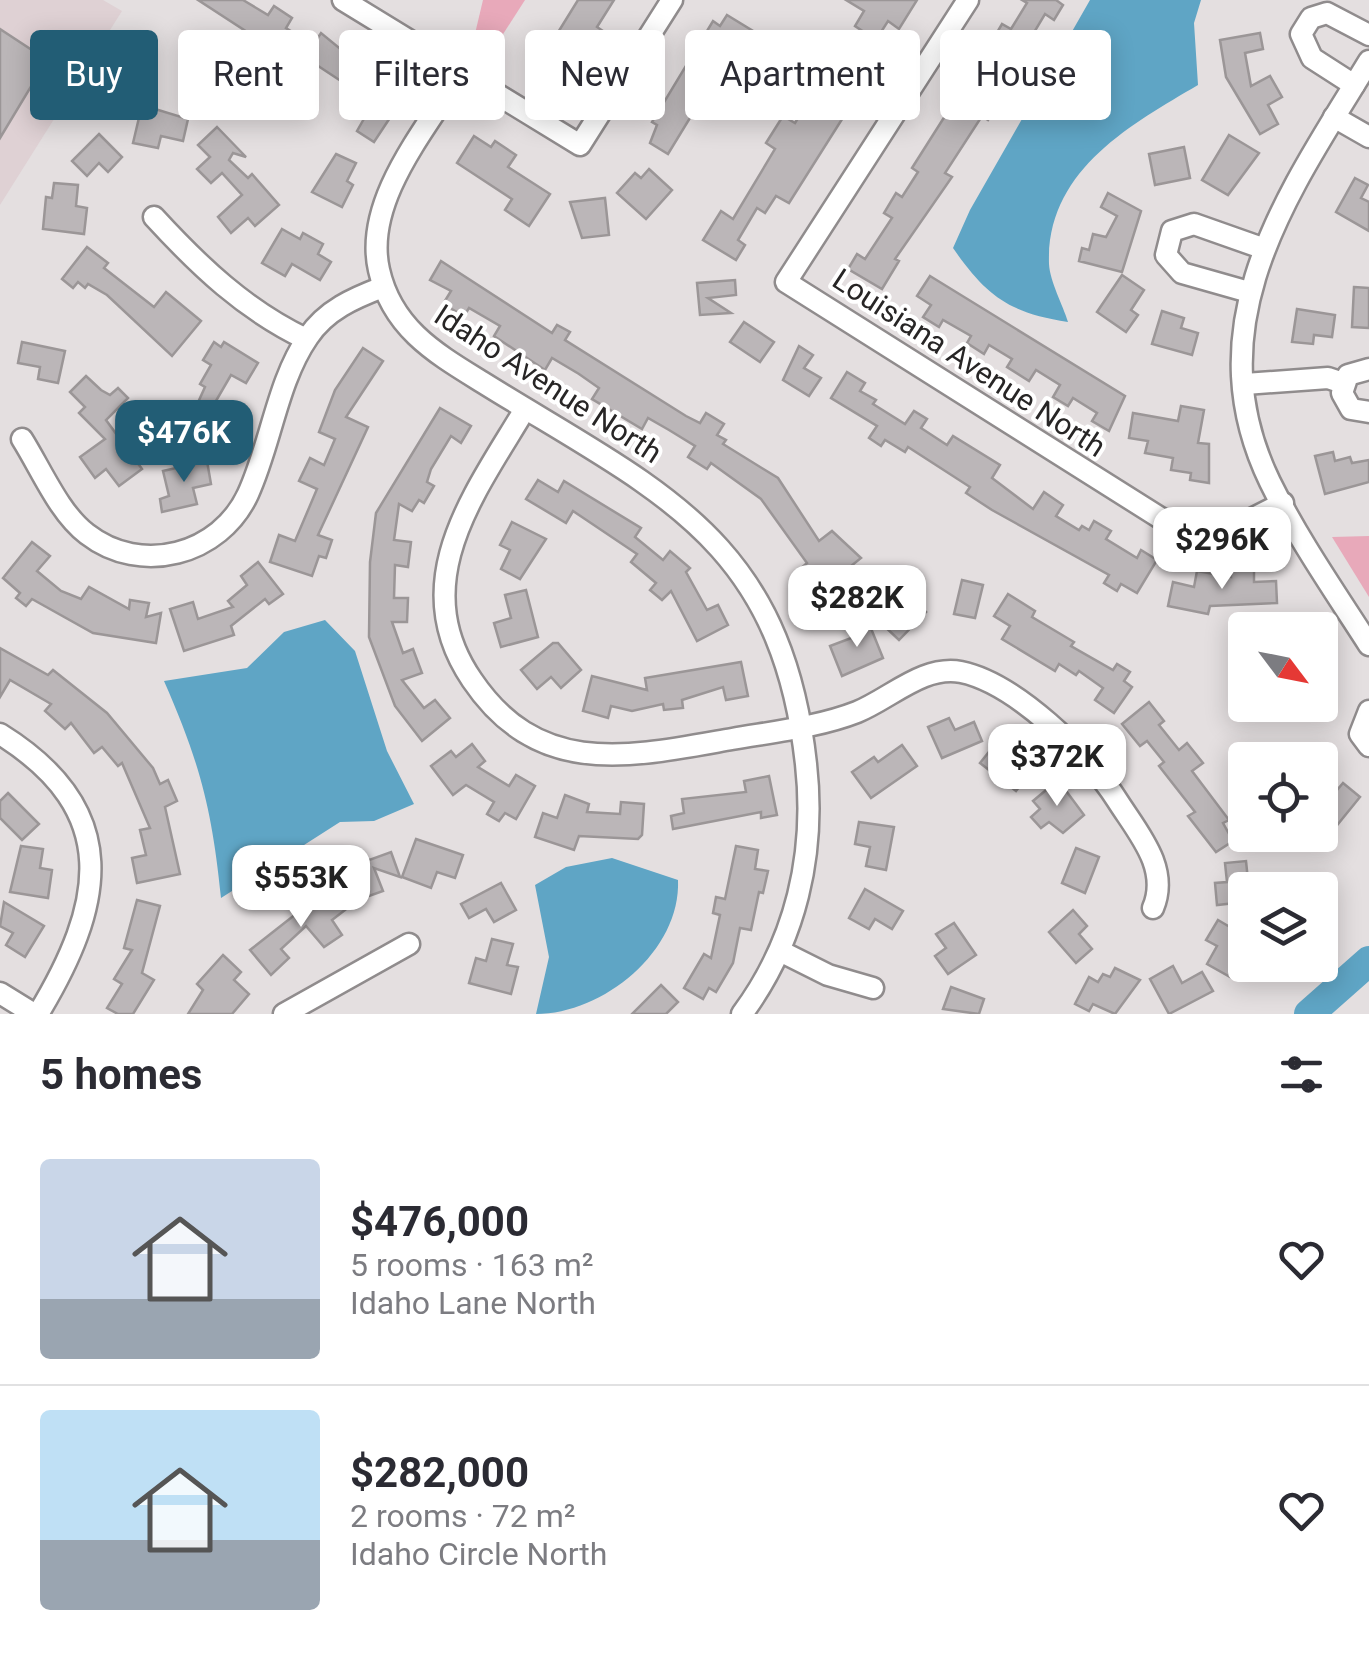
<!DOCTYPE html>
<meta charset="utf-8">
<style>
body{margin:0;font-family:Roboto,sans-serif;background:#f7f7f7;color:#2b2b33;height:100vh;display:flex;flex-direction:column;font-size:38px;white-space:nowrap}
*{box-sizing:border-box;margin:0}
p{font-size:32px;color:#7c7c81}
.icon{flex:none;width:55px;height:55px;fill:none;stroke:currentColor;stroke-width:2;stroke-linecap:round;stroke-linejoin:round}
.map{position:relative;height:1014px;overflow:hidden}
.side{display:flex;flex-direction:column;background:#fff;flex:1}
.side>*{flex:none}
.guide{position:absolute;left:30px;top:30px;width:1310px;height:90px;display:flex;gap:20px}
.needle{width:65px;rotate:122deg}
.buttons{position:absolute;left:1228px;top:612px;display:grid;gap:20px}
.buttons a{display:grid;place-items:center;width:110px;height:110px;border-radius:10px;background:#fff;box-shadow:0 5px 25px #0003;font-size:50px}
.price{position:absolute;translate:-50% -85px;padding:0 22px;border-radius:20px;background:#fff;color:#222;font-size:32px;line-height:65px;filter:drop-shadow(0 2px 5px #0008)}
.price::after{content:'';position:absolute;left:50%;top:60px;width:30px;height:22px;margin-left:-15px;background:inherit;clip-path:polygon(0 0,100% 0,50% 100%)}
.price.on{background:#225d75;color:#fff}
ul{padding:0;list-style:none}
li{display:flex;align-items:center;gap:30px;height:250px;padding:0 40px}
li+li{border-top:2px solid #e1e1e2}
li span{display:grid;place-items:center;flex:none;width:280px;height:200px;border-radius:10px;color:#555}
li>.icon{margin-inline-start:auto}
span .icon{width:120px;height:120px;fill:#fffc;stroke-width:1}
li b{font-size:42px}
h2{display:flex;justify-content:space-between;align-items:center;height:120px;padding:0 40px;font-size:42px}
.pill{padding:0 35px;border-radius:10px;background:#fff;box-shadow:0 5px 25px #0003;font-size:35px;line-height:90px}
.pill.on{background:#225d75;color:#fff}
.map>svg:first-child{display:block}
.built{fill:#dfd1d4}
.green{fill:#e8a9ba}
.water{fill:#5fa5c5}
.lines{fill:none;stroke-linecap:round;stroke-linejoin:round}
.river{stroke:#5fa5c5;stroke-width:30}
.building{fill:#bbb6b8;stroke:#9b9697;stroke-width:2.5}
.minor-casing{stroke:#908c8d;stroke-width:25}
.minor{stroke:#fff;stroke-width:20}
.labels{text-anchor:middle;stroke-width:8;stroke-linejoin:round;paint-order:stroke}
.street-label{font-size:30px;fill:#272525;stroke:#fff}
</style>
<div class="map">
<svg width="1369" height="1014" viewBox="0 0 1369 1014">
<rect width="100%" height="100%" fill="#e4dfe0"/>
<polygon class="built" points="0,0 103,0 122,11 0,205"/>
<g class="green">
<polygon points="483,0 525,0 482,67 469,59"/>
<polygon points="1369,536 1369,597 1332,537"/>
</g>
<g class="water">
<path d="M1090 0H1201L1194 23 1198 85C1130 125 1046 171 1049 264 1050 282 1063 305 1068 322 1010 313 987 297 953 248L970 210Z"/>
<path d="M325 620 355 651 387 751 414 804 374 821 340 822 221 898C212 809 200 763 164 681L247 668 284 632Z"/>
<path d="M612 858 678 880C681 951 603 1014 536 1014L549 957 535 885 566 867Z"/>
</g>
<g class="lines">
<polyline class="river" points="1309,1014 1369,961"/>
</g>
<g class="building">
<polygon points="198,0 243,0 268,15 274,6 292,18 286,28 313,45 321,33 360,65 347,85 297,52 292,61"/>
<polygon points="578,0 614,0 597,27 606,33 583,68 552,42"/>
<polygon points="846,0 917,0 899,29 888,21 876,40 855,26 864,11"/>
<polygon points="1022,0 1056,0 1063,5 1054,20 1045,14 1027,44 1033,48 1026,61 1033,65 1025,79 1017,75 988,120 982,116 945,173 952,177 895,259 899,261 882,289 848,269 857,254 865,259 892,218 884,213 896,193 902,197 918,172 912,168 964,86 976,94 996,63 990,59 999,45 992,41 1002,24 1011,29 1027,3"/>
<polygon points="727,15 753,31 738,56 729,50 704,90 715,97 705,114 696,108 668,154 650,143 657,125 652,122 713,21 720,26"/>
<polygon points="0,29 47,60 0,138"/>
<polygon points="1260,33 1263,49 1245,53 1251,86 1270,76 1282,97 1268,105 1278,124 1260,134 1226,77 1220,40"/>
<polygon points="862,47 881,58 863,90 844,78"/>
<polygon points="821,81 842,94 833,108 844,116 789,203 776,196 765,213 757,208 738,240 745,245 736,260 703,240 721,211 733,219 775,149 766,143 783,116 795,123"/>
<polygon points="385,82 405,95 374,142 357,131"/>
<polygon points="142,105 188,119 183,141 161,136 158,148 133,143"/>
<polygon points="217,127 246,157 233,153 229,160 248,178 252,174 279,205 255,226 248,218 231,233 218,217 242,195 222,173 211,183 197,169 210,157 198,145"/>
<polygon points="99,134 122,157 108,172 99,163 87,176 72,161"/>
<polygon points="1229,135 1259,153 1228,195 1202,180"/>
<polygon points="474,136 491,147 495,141 516,155 508,167 550,194 529,226 505,210 512,199 457,163"/>
<polygon points="1184,147 1190,178 1155,185 1149,154"/>
<polygon points="336,154 356,163 347,181 353,185 342,207 312,192"/>
<polygon points="649,169 672,190 646,219 617,193 635,173 641,178"/>
<polygon points="1355,178 1368,185 1361,198 1369,202 1369,231 1336,212"/>
<polygon points="54,183 78,185 76,206 87,208 84,234 43,229 46,197 52,198"/>
<polygon points="1108,193 1141,211 1122,272 1079,261 1082,248 1089,250 1093,234 1106,237 1117,216 1101,207"/>
<polygon points="605,198 609,235 582,238 570,202"/>
<polygon points="282,229 300,239 303,233 323,244 318,254 331,262 320,280 292,264 285,276 262,263"/>
<polygon points="87,247 108,263 104,268 154,307 166,292 201,321 172,356 107,295 88,284 85,288 78,282 73,288 62,279"/>
<polygon points="441,261 552,333 557,325 570,332 565,340 686,416 700,423 706,413 724,424 717,435 726,440 723,444 778,478 819,541 832,531 861,558 814,596 796,573 807,563 761,499 711,463 707,469 688,457 695,446 669,430 648,418 642,429 592,399 599,388 579,374 552,358 545,370 494,336 500,326 469,308 464,316 443,304 451,291 430,280"/>
<polygon points="1122,275 1144,290 1131,310 1138,315 1126,332 1097,312"/>
<polygon points="930,276 1125,396 1109,431 1092,421 1097,413 1073,398 1068,406 1053,397 1060,385 1036,370 1029,381 1007,367 1012,359 989,345 984,354 967,343 971,336 943,320 939,327 923,317 931,305 917,296"/>
<polygon points="735,280 736,295 708,298 731,313 700,315 697,283"/>
<polygon points="1354,287 1369,288 1369,328 1352,327"/>
<polygon points="1297,309 1335,315 1332,337 1314,335 1313,344 1292,342"/>
<polygon points="1162,311 1184,318 1181,328 1198,333 1192,355 1152,344"/>
<polygon points="744,322 774,342 760,362 730,342"/>
<polygon points="22,342 65,351 58,383 38,379 40,367 18,363"/>
<polygon points="214,342 221,347 224,342 258,363 246,383 231,375 213,406 222,410 216,425 232,431 223,454 184,438 191,422 180,417 186,405 195,409 205,387 200,384 211,365 203,360"/>
<polygon points="799,346 813,355 804,368 821,378 809,396 783,380"/>
<polygon points="363,348 383,361 346,417 368,427 318,535 332,540 326,558 319,556 312,576 270,562 279,535 295,541 317,489 299,481 310,458 324,465 335,439 319,432 335,390"/>
<polygon points="847,372 865,383 860,391 876,400 873,404 905,424 914,411 927,419 921,428 947,445 953,436 1000,465 992,478 1033,509 1044,492 1063,505 1056,516 1079,530 1082,526 1089,530 1094,521 1111,531 1106,539 1137,558 1141,550 1157,560 1137,593 1121,584 1117,591 1104,583 1109,575 992,510 966,493 970,487 908,447 905,452 885,440 881,446 869,438 877,426 831,398"/>
<polygon points="86,376 101,390 110,395 118,388 128,398 106,420 142,469 119,486 106,469 95,478 80,457 105,439 79,413 85,407 70,392"/>
<polygon points="1181,406 1204,410 1198,443 1209,444 1209,483 1190,480 1191,473 1171,470 1173,458 1145,453 1148,441 1129,438 1133,413 1178,421"/>
<polygon points="440,408 471,426 461,443 451,436 431,469 427,482 434,486 424,503 419,500 412,511 399,504 394,540 411,542 408,567 395,565 394,598 408,598 407,622 392,622 403,653 413,649 422,673 402,680 424,708 435,700 450,718 422,741 395,706 369,637 370,562 376,513"/>
<polygon points="1333,452 1335,461 1350,457 1352,463 1369,460 1369,482 1325,494 1315,456"/>
<polygon points="207,461 211,484 193,488 197,504 162,512 160,499 169,496 163,471"/>
<polygon points="538,480 558,492 564,481 641,528 635,537 663,560 670,551 690,568 686,572 707,610 718,605 728,625 697,641 671,591 662,600 650,590 656,583 631,562 637,554 573,511 566,523 526,499"/>
<polygon points="512,522 546,539 520,579 501,569 510,550 500,545"/>
<polygon points="32,542 50,556 37,571 61,591 81,599 89,587 129,609 130,600 149,603 146,617 161,613 156,643 93,633 32,599 26,606 16,598 20,593 3,578"/>
<polygon points="258,562 283,594 269,604 265,599 231,626 234,635 184,651 170,609 193,602 198,619 233,607 228,601 247,585 241,576"/>
<polygon points="1254,569 1254,582 1276,581 1277,603 1210,606 1208,614 1168,606 1173,582 1194,587 1197,571 1231,577 1231,570"/>
<polygon points="962,580 983,585 975,618 954,614"/>
<polygon points="526,590 538,637 501,647 494,623 511,618 505,595"/>
<polygon points="1008,594 1035,611 1032,617 1074,642 1071,646 1113,670 1117,664 1130,672 1124,681 1132,687 1114,713 1095,700 1103,688 1079,671 1076,675 1059,664 1055,671 1002,639 1010,626 994,616"/>
<polygon points="910,596 926,612 899,640 882,624"/>
<polygon points="868,621 883,658 842,676 830,646 854,637 850,628"/>
<polygon points="553,643 558,643 581,670 561,688 551,677 537,689 521,670"/>
<polygon points="0,648 48,675 53,670 107,713 153,768 160,784 168,780 177,801 165,807 180,874 137,883 132,858 146,855 140,830 150,828 122,763 118,766 102,747 94,753 71,723 65,729 45,711 51,704 10,680 0,697"/>
<polygon points="741,662 748,696 726,700 723,687 682,700 683,708 664,710 663,704 632,711 611,706 608,718 583,711 592,676 647,690 645,678"/>
<polygon points="1149,702 1164,721 1159,725 1179,750 1187,743 1203,763 1192,771 1229,820 1223,823 1233,841 1216,852 1188,816 1195,812 1159,766 1164,762 1147,741 1140,746 1122,724"/>
<polygon points="949,718 955,730 974,722 982,741 942,758 928,727"/>
<polygon points="996,743 1013,756 1018,750 1036,765 1016,791 980,763"/>
<polygon points="472,744 485,761 478,767 509,786 516,775 535,786 516,819 505,813 499,821 487,814 494,802 466,785 453,795 431,766 451,751 456,757"/>
<polygon points="902,745 917,766 871,798 852,772 874,757 878,762"/>
<polygon points="769,776 777,815 761,818 761,812 673,829 671,816 684,813 682,799 746,792 744,781"/>
<polygon points="1320,777 1337,790 1343,783 1360,797 1334,829 1320,818"/>
<polygon points="1058,780 1084,815 1063,833 1049,822 1041,828 1031,817 1040,809 1033,801"/>
<polygon points="8,793 39,824 22,840 0,818 0,801"/>
<polygon points="565,795 589,804 587,812 620,814 621,802 644,804 642,835 638,839 579,836 574,850 535,837 543,813 557,818"/>
<polygon points="859,822 894,827 886,870 866,866 870,847 855,844"/>
<polygon points="416,839 463,855 455,878 437,872 431,888 402,877"/>
<polygon points="21,846 43,849 40,868 52,870 48,898 10,892"/>
<polygon points="736,846 758,850 755,869 768,871 763,893 759,892 751,930 740,928 733,963 716,992 709,988 703,999 684,988 704,954 711,958 720,915 713,913 716,897 725,899"/>
<polygon points="1076,848 1099,857 1085,893 1062,883"/>
<polygon points="391,852 400,877 374,868 383,891 358,900 347,868"/>
<polygon points="1246,861 1249,890 1245,890 1245,902 1217,905 1215,883 1227,882 1225,863"/>
<polygon points="501,883 516,910 494,922 486,909 469,918 461,904"/>
<polygon points="329,888 345,910 332,920 342,935 324,947 306,926 281,949 289,958 271,975 250,950"/>
<polygon points="865,889 903,911 892,929 875,919 869,929 849,918"/>
<polygon points="137,900 160,906 142,973 154,980 133,1014 118,1014 107,1008 122,984 114,979 132,950 124,948"/>
<polygon points="4,902 44,926 25,957 6,945 13,933 0,926"/>
<polygon points="1073,910 1087,926 1079,934 1092,949 1076,963 1049,932"/>
<polygon points="1218,920 1245,936 1234,957 1242,961 1232,978 1207,964 1217,946 1206,940"/>
<polygon points="954,923 976,955 948,974 935,956 946,948 936,934"/>
<polygon points="492,939 513,944 507,965 518,967 511,994 469,983 476,958 486,961"/>
<polygon points="223,955 241,972 234,980 249,994 232,1014 188,1014 203,990 197,984"/>
<polygon points="1173,966 1182,983 1202,972 1213,991 1169,1014 1150,979"/>
<polygon points="1115,968 1140,980 1115,1014 1093,1004 1089,1011 1075,1004 1089,977 1098,982 1103,974 1110,977"/>
<polygon points="661,985 678,1002 666,1014 632,1014"/>
<polygon points="951,987 984,999 979,1014 943,1009"/>
</g>
<g class="lines">
<g class="minor-casing">
<g id="minor">
<polyline points="343,0 580,145 672,0"/>
<polyline points="968,0 786,282 1181,531 1228,531 1283,503"/>
<path d="M1369 61C1289 192 1193 323 1270 482 1298 539 1335 592 1369 645"/>
<path d="M461 72C428 127 363 200 379 270 392 328 435 353 482 382 657 491 781 536 806 764 816 854 796 941 742 1014"/>
<polyline points="1354,85 1312,58 1301,34 1311,18 1327,13 1369,35"/>
<polyline points="1334,117 1369,137"/>
<path d="M154 217C199 266 245 310 306 339"/>
<polyline points="1249,292 1182,273 1166,255 1172,231 1194,224 1262,248"/>
<polyline points="1369,369 1348,375 1342,393 1351,409 1369,412"/>
<polyline points="1245,384 1328,378 1343,383"/>
<path d="M525 409C475 493 405 582 472 680 539 779 630 757 732 739 772 732 819 727 857 712 891 698 923 665 961 672 1015 683 1088 754 1117 800 1138 833 1170 868 1153 908"/>
<path d="M22 439C41 469 59 513 87 534 141 576 220 555 248 494 271 444 277 382 308 337 326 310 354 298 383 287"/>
<polyline points="1369,711 1360,734 1369,746"/>
<path d="M0 734C124 811 104 905 38 1014"/>
<polyline points="780,951 828,975 873,988"/>
<polyline points="0,993 34,1014"/>
<polyline points="284,1014 409,944"/>
</g>
</g>
<use href="#minor" class="minor"/>
</g>
<g class="labels">
<g class="street-label">
<text transform="translate(969 363) rotate(33)" y="10">Louisiana Avenue North</text>
<text transform="translate(548 384) rotate(33)" y="10">Idaho Avenue North</text>
</g>
</g>
</svg>
<div class="buttons">
<a><svg class="needle" viewBox="-14 -14 28 28"><path d="M0-13l5 13h-10z" fill="#e53935"/><path d="M0 13l5-13h-10z" fill="#7c7c81"/></svg></a>
<a><svg class="icon" aria-label="locate" viewBox="0 0 24 24"><circle cx="12" cy="12" r="6"/><path d="M12 2v4M12 18v4M2 12h4M18 12h4"/></svg></a>
<a><svg class="icon" aria-label="layers" viewBox="0 0 24 24"><path d="M12 4l9 5-9 5-9-5zM3 14l9 5 9-5"/></svg></a>
</div>
<b class="price on" style="left:184px;top:485px">$476K</b>
<b class="price" style="left:1222px;top:592px">$296K</b>
<b class="price" style="left:857px;top:650px">$282K</b>
<b class="price" style="left:1057px;top:809px">$372K</b>
<b class="price" style="left:301px;top:930px">$553K</b>
<div class="guide">
<a class="pill on">Buy</a>
<a class="pill">Rent</a>
<a class="pill">Filters</a>
<a class="pill">New</a>
<a class="pill">Apartment</a>
<a class="pill">House</a>
</div>
</div>
<section class="side">
<h2>5 homes<svg class="icon" aria-label="filters" viewBox="0 0 24 24"><path d="M4 7h16M4 17h16"/><circle cx="9" cy="7" r="2"/><circle cx="15" cy="17" r="2"/></svg></h2>
<ul>
<li><span style="background:linear-gradient(#c9d6e8 70%,#9aa5b1 0)"><svg class="icon" aria-label="home" viewBox="0 0 24 24"><path d="M3 11l9-7 9 7M6 9v11h12V9"/></svg></span><div><b>$476,000</b><p>5 rooms · 163 m²</p><p>Idaho Lane North</p></div><svg class="icon" aria-label="heart" viewBox="0 0 24 24"><path d="M12 20l-8-8c-3-5 5-10 8-4 3-6 11-1 8 4z"/></svg></li>
<li><span style="background:linear-gradient(#bfe0f5 65%,#9aa5b1 0)"><svg class="icon" aria-label="home" viewBox="0 0 24 24"><path d="M3 11l9-7 9 7M6 9v11h12V9"/></svg></span><div><b>$282,000</b><p>2 rooms · 72 m²</p><p>Idaho Circle North</p></div><svg class="icon" aria-label="heart" viewBox="0 0 24 24"><path d="M12 20l-8-8c-3-5 5-10 8-4 3-6 11-1 8 4z"/></svg></li>
</ul>
</section>
